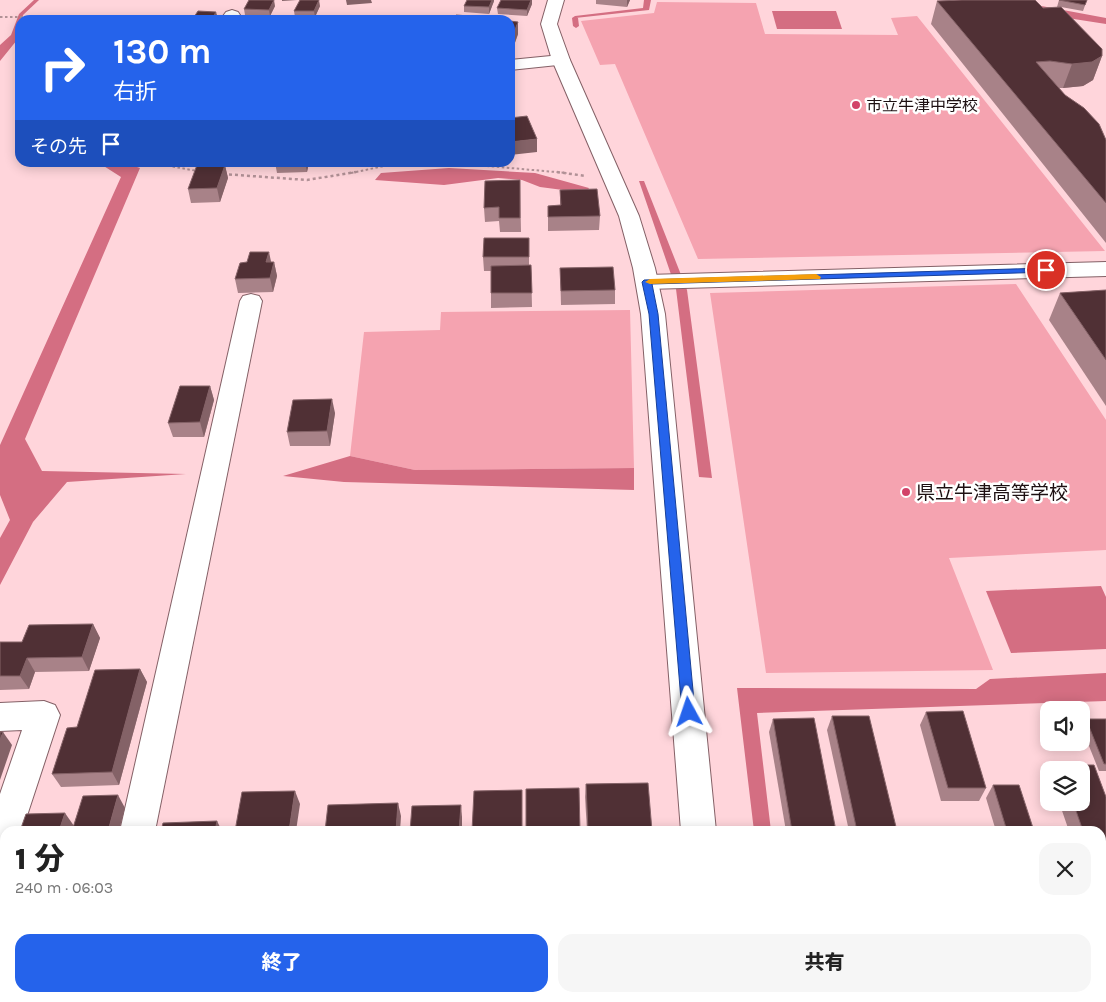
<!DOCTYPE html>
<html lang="ja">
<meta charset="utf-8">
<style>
:root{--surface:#fff;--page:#f6f6f6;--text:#222;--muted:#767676;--accent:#2563eb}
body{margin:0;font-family:Karla,"Noto Sans JP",sans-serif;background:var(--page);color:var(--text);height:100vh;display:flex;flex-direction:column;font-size:19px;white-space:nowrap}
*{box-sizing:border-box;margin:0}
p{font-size:16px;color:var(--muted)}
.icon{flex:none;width:28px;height:28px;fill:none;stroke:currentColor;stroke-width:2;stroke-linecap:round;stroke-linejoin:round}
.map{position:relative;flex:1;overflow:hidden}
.drawer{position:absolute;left:0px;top:826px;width:1106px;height:176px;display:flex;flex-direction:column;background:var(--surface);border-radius:15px 15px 0 0;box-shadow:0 2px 12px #0003}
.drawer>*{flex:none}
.hud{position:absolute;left:15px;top:15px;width:500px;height:152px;border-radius:15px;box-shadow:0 2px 12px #0003;background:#2563eb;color:#fff;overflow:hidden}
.fabs{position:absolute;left:1040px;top:701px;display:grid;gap:10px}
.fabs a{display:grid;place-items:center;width:50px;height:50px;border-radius:10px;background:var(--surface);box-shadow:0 2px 12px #0003;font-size:25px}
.pin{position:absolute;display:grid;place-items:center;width:42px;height:42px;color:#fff;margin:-21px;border:2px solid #fff;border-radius:50%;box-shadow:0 1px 5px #0007}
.me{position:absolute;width:55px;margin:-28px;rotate:355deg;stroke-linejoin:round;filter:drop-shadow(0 0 4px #0008)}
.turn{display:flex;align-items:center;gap:18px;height:105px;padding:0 15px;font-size:22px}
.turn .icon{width:65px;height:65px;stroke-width:2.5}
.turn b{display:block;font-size:35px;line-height:42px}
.then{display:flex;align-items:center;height:48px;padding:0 15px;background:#0003;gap:10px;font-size:19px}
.round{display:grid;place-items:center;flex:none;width:52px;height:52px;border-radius:15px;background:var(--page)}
.overview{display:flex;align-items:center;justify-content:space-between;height:85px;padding:0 15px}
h1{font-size:30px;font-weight:800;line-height:38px}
.action{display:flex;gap:10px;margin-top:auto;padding:10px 15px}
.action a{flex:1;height:58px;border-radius:15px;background:var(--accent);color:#fff;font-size:20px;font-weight:800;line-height:58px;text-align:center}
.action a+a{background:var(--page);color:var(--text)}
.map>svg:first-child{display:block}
.green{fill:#f5a3b0}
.water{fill:#d46e82}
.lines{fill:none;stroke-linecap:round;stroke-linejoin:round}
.stream{fill:#d46e82;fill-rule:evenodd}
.street-casing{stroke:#846066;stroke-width:2}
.secondary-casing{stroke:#846066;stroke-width:2}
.primary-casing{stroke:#9d4a5b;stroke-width:2}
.path-far1{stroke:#b19196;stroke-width:2;stroke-dasharray:2.5 2.5;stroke-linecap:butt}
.path{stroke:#b19196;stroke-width:2.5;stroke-dasharray:3 3;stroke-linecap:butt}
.street{fill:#fff;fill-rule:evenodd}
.secondary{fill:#fff;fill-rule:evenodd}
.primary{fill:#eea6b5;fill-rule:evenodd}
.wall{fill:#a88288}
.shaded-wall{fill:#846267}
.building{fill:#503035;stroke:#846267}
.route{fill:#2563eb;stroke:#184099}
.slow{fill:#f59e0b}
.poi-dot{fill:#d24369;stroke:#fff;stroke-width:2}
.labels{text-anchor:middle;stroke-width:5;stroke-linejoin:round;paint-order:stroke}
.far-poi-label{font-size:16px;fill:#1d1012;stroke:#fff;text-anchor:start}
.poi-label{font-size:19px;fill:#1d1012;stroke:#fff;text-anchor:start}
</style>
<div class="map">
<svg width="1106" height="1002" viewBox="0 0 1106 1002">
<rect width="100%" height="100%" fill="#ffd5db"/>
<!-- green -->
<g class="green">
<path d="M657,2L756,3L765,34L898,35L891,18L917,16L1105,251L698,259L615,64L600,65L581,21L654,13Z"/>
<path d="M1016,284L1106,420V550L949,558L993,670L766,673L710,293Z"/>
<path d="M630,310L634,468L415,470L350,456L364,332L440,330L441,312Z"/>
</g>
<!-- water -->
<g class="water">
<path d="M34,0H39L23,15L22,20H20L17,40L0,61V45L11,35L19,14Z"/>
<path d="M644,0H929H651L649,10L575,18V16L643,8Z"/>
<path d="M953,0H1009L1106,18V24Z"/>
<path d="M772,11H836L842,29H777Z"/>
<path d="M99,163H125L140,168L25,439L42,471L186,474L67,482L33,522L0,585V538L10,520L0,495V445L121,177Z"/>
<path d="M449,168L535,173L589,188L586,193L540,187L522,180L498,178L444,185L375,180L381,173Z"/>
<path d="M639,181H644L687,290L712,478L699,477L676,289Z"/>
<path d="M350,456L415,470L634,468V490L344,482L283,476Z"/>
<path d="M1101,586L1106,597V649L1011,653L986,591Z"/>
<path d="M1106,673V701L757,713L771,831H754L737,688L976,689L990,679Z"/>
</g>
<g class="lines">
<!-- stream -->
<path class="stream" d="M575,16L578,18L579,26L576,28L573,26L572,18Z"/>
<!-- street casing -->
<g class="street-casing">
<g id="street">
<path d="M232,10L238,12L240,15L236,20H220L226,12Z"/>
<path d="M561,55L567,56L570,60L567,64L510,70V60Z"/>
<path d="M1106,262V276L647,289L639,287L636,282L639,277L647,275Z"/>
<path d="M251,294L259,296L262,301L155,831H120L240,301L243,296Z"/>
<path d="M44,701L55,705L60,715L22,831H5V859L0,861V794L22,730L0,731V703Z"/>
</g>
</g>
<!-- secondary casing -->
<g class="secondary-casing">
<path id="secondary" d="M548,0H564L557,24L570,60L639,216L655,268L665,314L716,831H681L641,314L633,268L619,216L552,60L541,24Z"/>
</g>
<!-- primary casing -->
<g class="primary-casing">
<g id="primary">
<rect x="1101" y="937" width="5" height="38"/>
<path d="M5,986V998H85L83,1002H0V988Z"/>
</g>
</g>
<!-- path-far1 -->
<g class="path-far1">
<path d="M0,17H27L33,20"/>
<path d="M148,162L197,171"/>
<path d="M442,162L567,173"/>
<path d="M351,173L389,165L440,162"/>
</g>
<!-- path -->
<g class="path">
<path d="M557,172L586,176"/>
<path d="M223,174L307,180L356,172"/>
</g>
<!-- street -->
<use href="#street" class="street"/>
<!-- secondary -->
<use href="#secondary" class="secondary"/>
<!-- primary -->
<use href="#primary" class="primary"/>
</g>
<!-- wall -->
<g class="wall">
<path d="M596,0H630L627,7L596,4Z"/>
<path d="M1059,0H1087L1083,11L1061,7L1102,56L1093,80L1083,86L1063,88H1059L1106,140V243L931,24L937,1L1043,8L1060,7H1057Z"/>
<path d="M494,1L489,14L464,12V6Z"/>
<path d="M532,4L527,16L498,14L497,8Z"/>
<path d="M275,6L270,16L245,15L244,9Z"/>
<path d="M320,6L315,17H295L294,11Z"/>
<path d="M510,21L518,34L512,51H510Z"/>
<path d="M213,162H250L249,166H225L228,178L220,202L191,203L188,189L214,165Z"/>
<path d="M275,162H309L307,172L277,173Z"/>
<path d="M520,180L521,232H500L499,221L485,222L484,208Z"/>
<path d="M560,190L600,216L599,230L548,231V206L560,205Z"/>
<path d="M529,238V265H531L532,307L491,308V271H484L483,257Z"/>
<path d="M271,262H274L277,276L273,292L238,293L235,279Z"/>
<path d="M560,268L615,290V304L561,305Z"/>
<path d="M1106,290V406L1049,320L1060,293Z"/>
<path d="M210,386L214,400L204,437H173L168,423Z"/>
<path d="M335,413L330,446H290L287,432Z"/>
<path d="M93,624L100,638L89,671L35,672L29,689L0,690V642H22Z"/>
<path d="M140,669L147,682L119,785L61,787L52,774L77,727Z"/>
<path d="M926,712L986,788L979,801H941L920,725Z"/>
<path d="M832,716L897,831H849L827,730Z"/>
<path d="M773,719L836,831H786L769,732Z"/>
<path d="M1086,719H1106V771H1099L1081,726Z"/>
<path d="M1059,765H1094L1106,797V889H1101V831H1069L1059,802H1081V770H1056Z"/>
<path d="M586,784L652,831H587L585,797Z"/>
<path d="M993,785L1034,831H996L986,798Z"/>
</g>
<!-- shaded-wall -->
<g class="shaded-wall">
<path d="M274,0L275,6L270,16L269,10Z"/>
<path d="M282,0H297L282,1Z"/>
<path d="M319,0L320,6L315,17L314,11Z"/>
<path d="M346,0H371L372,3L347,5Z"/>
<path d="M492,0H494V1L489,14V7Z"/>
<path d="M531,0H532V4L527,16V10Z"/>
<path d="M627,0H630L627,7Z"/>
<path d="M216,12L218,18L217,20H211Z"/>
<path d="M518,22V34L512,51V38Z"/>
<path d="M1102,56L1093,80L1083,86L1063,88L1072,64Z"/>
<path d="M537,139V152L510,155V142Z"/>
<path d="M305,162H309L307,172Z"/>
<path d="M225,165L228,178L220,202L217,188Z"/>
<path d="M269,252L272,266L266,262Z"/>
<path d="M274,262L277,276L273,292L270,278Z"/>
<path d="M210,386L214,400L204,437L200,422Z"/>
<path d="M332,399L335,413L330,446L327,431Z"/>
<path d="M93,624L100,638L89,671L82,657Z"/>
<path d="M27,658L35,672L29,689L20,676Z"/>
<path d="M140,669L147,682L119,785L112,772Z"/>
<path d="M3,732L12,745L0,780V740Z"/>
<path d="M295,791L300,804L296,831H289Z"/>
<path d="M118,795L125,808L119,831H108Z"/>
<path d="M398,803L401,816L400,831H396Z"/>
<path d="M461,805L462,817V831H459Z"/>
<path d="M65,813L74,826L72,831H59Z"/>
<path d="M217,821L222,831H215Z"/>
</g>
<!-- building -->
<g class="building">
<path d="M249,0H274L269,10L244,9Z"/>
<path d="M300,0H319L314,11H294Z"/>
<path d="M467,0H492L489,7L464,6Z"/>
<path d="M501,0H531L527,10L497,8Z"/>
<path d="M962,0H1035L1043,8L1061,7L1102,49V56L1092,62L1072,64L1050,61L1036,62L1065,95L1084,108L1099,124L1106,140V203L937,1Z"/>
<path d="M1059,0H1087L1085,5Z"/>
<path d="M198,11L216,12L211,20H192Z"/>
<path d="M456,15L483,17L482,20H454Z"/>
<path d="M510,21L518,22L512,38H510Z"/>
<path d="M527,116L537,139L510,142V118Z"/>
<path d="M197,165H225L217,188L188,189Z"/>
<path d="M520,180V218H499V207L484,208L485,181Z"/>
<path d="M597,189L600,216L548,217V206L561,205L560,190Z"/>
<path d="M484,238H529V257H483Z"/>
<path d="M250,252H269L266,262H274L270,278L235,279L240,263L247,262Z"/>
<path d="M531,265L532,293H491V266Z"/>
<path d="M613,267L615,290L561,291L560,268Z"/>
<path d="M1106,290V360L1060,293Z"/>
<path d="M180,386H210L200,422L168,423Z"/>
<path d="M332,399L327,431L287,432L293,400Z"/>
<path d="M93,624L82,657L27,658L20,676H0V642H22L29,625Z"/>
<path d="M140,669L112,772L52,774L67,728L77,727L95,670Z"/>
<path d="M963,711L986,788H948L926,712Z"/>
<path d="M832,716H869L897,831H857Z"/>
<path d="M814,718L836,831H792L773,719Z"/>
<path d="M1086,719H1106V764H1104Z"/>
<path d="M0,732H3L0,740Z"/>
<path d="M1059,765H1094L1106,797V878H1101V831H1083L1073,802H1081V770H1061Z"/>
<path d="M648,783L652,831H588L586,784Z"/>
<path d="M993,785H1019L1034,831H1007Z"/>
<path d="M579,788L580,831H526V789Z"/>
<path d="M522,790V831H472L474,791Z"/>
<path d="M295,791L289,831H235L242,792Z"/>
<path d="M118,795L108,831H72L83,796Z"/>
<path d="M398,803L396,831H325L328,805Z"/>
<path d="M461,805L459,831H410L412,806Z"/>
<path d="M65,813L59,831H20L26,814Z"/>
<path d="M217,821L215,831H161L163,823Z"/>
</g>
<!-- route -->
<path class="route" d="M1046,268L1051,270L1050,272L652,284L658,314L695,712L693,716L689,718L684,716L682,712L649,314L642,282L644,280Z"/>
<!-- slow -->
<path class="slow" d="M816,274L821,277L820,279L650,284L645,282L650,279Z"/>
<!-- markers -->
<g class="poi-dot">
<circle cx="856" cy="105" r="5"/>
<circle cx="906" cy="492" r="5"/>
</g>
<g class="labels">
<!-- far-poi labels -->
<g class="far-poi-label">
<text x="866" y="111">市立牛津中学校</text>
</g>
<!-- poi labels -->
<g class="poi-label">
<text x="916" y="499">県立牛津高等学校</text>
</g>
</g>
</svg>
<div class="fabs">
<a><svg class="icon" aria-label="sound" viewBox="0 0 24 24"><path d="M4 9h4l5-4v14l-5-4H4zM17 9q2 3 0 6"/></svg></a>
<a><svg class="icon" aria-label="layers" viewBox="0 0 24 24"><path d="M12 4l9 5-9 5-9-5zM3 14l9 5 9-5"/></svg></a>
</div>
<div class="pin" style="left:1046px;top:270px;background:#d93025"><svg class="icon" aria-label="arrive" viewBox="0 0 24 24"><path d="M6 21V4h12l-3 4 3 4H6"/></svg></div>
<svg class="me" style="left:689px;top:712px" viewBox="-20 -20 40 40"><path d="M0-17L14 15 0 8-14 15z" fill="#2563eb" stroke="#fff" stroke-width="4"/></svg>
<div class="hud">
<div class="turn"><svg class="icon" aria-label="right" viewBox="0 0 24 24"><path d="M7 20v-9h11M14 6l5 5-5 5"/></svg><div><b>130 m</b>右折</div></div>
<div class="then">その先<svg class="icon" aria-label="arrive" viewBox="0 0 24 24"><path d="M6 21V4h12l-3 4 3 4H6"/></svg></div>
</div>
<section class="drawer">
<div class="overview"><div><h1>1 分</h1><p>240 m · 06:03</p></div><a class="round"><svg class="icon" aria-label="close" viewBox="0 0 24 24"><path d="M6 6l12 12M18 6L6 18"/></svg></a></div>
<div class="action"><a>終了</a><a>共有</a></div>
</section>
</div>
